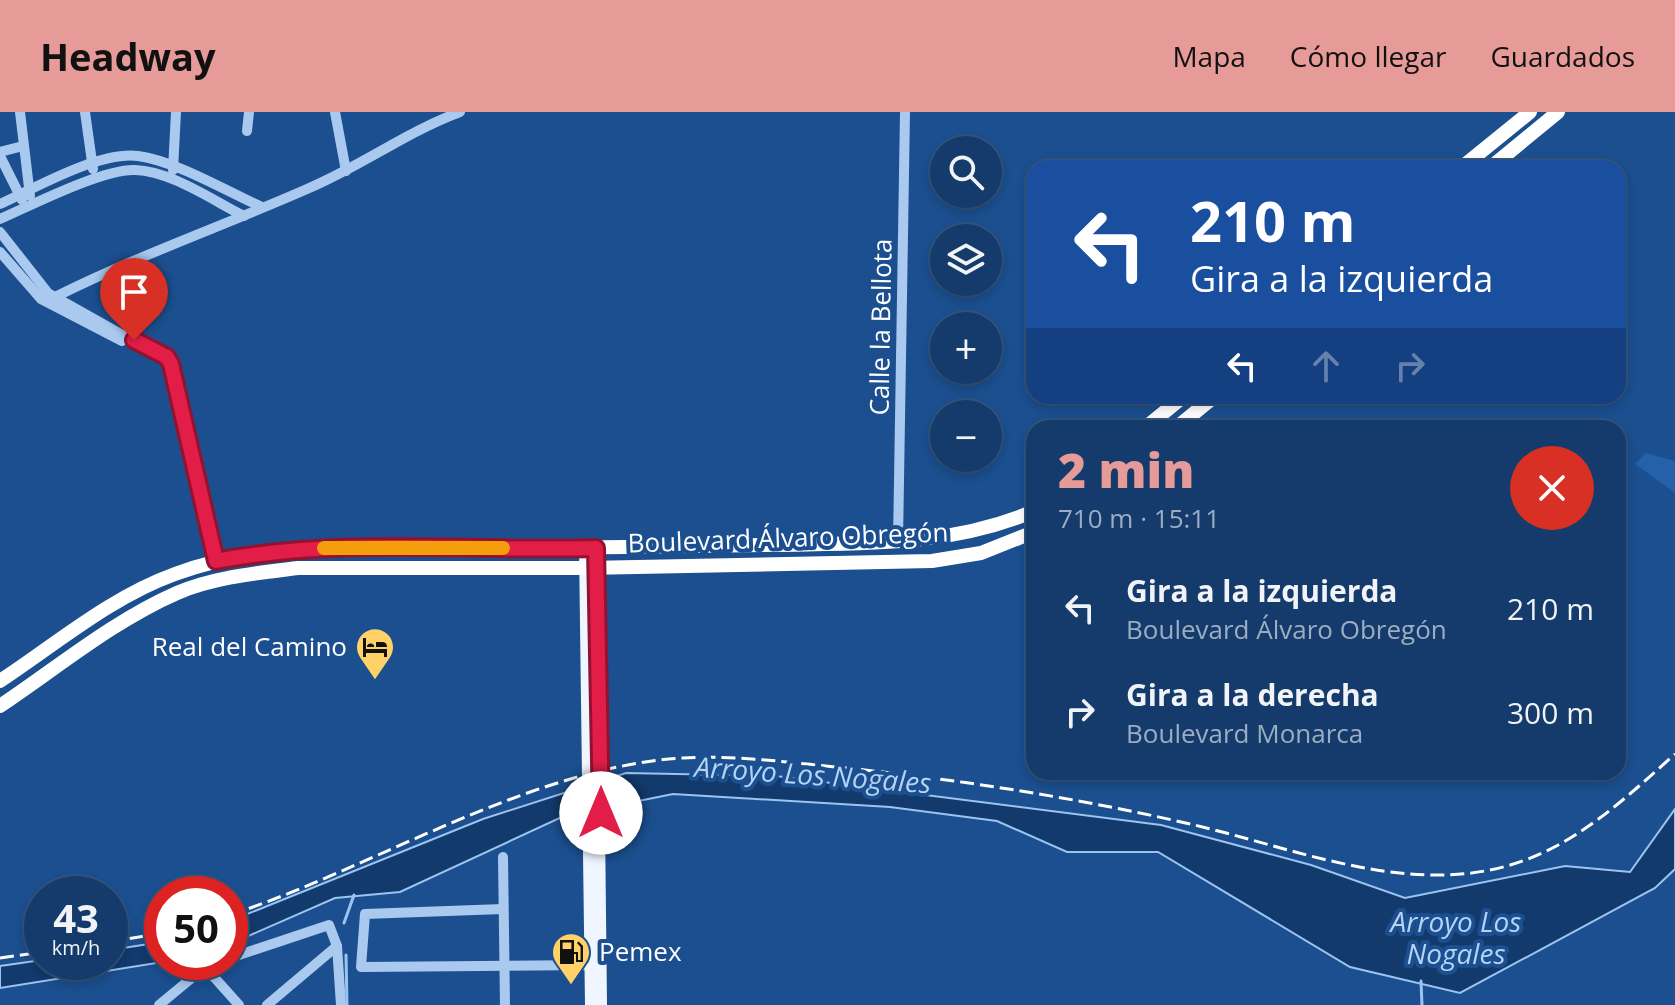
<!DOCTYPE html>
<html lang="es">
<meta charset="utf-8">
<style>
:root{--surface:#143b6b;--page:#1d4271;--text:#f1f3f6;--muted:#9dadc1;--line:#33557e;--accent:#e69b98}
body{margin:0;font-family:"Open Sans",sans-serif;background:var(--page);color:var(--text);height:100vh;display:flex;flex-direction:column;font-size:30px;white-space:nowrap}
*{box-sizing:border-box;margin:0}
p{font-size:26px;color:var(--muted)}
.icon{flex:none;width:44px;height:44px;fill:none;stroke:currentColor;stroke-width:2;stroke-linecap:round;stroke-linejoin:round}
.map{position:relative;flex:1;overflow:hidden}
.side{position:absolute;left:1026px;top:308px;width:600px;height:360px;display:flex;flex-direction:column;background:var(--surface);border-radius:24px;box-shadow:0 4px 12px #0003,0 0 0 2px var(--line)}
.side>*{flex:none}
.top-card{position:absolute;left:1026px;top:48px;width:600px;height:244px;border-radius:24px;box-shadow:0 4px 12px #0003,0 0 0 2px var(--line);background:#1a4fa0;color:#fff;overflow:hidden}
.tools{position:absolute;left:930px;top:24px;display:grid;gap:16px}
.tools a{display:grid;place-items:center;width:72px;height:72px;border-radius:50%;background:var(--surface);box-shadow:0 4px 12px #0003,0 0 0 2px var(--line);font-size:40px}
.speed{position:absolute;left:24px;top:764px;display:flex;gap:16px;font-size:40px;font-weight:700;text-align:center}
.speed>*{display:grid;place-content:center;width:104px;height:104px;border-radius:50%;background:var(--surface);box-shadow:0 4px 12px #0003,0 0 0 2px var(--line);line-height:1}
.speed small{font-size:20px;font-weight:400}
.speed .limit{border:12px solid #d22;background:#fff;color:#111}
.pin{position:absolute;display:grid;place-items:center;width:68px;height:68px;color:#fff;margin:-82px -34px;border-radius:50% 50% 50% 0;rotate:-45deg;box-shadow:0 0 8px #0007}
.pin .icon{rotate:45deg}
.me{position:absolute;width:88px;margin:-44px;rotate:0deg;stroke-linejoin:round;filter:drop-shadow(0 0 6px #0008)}
.turn{display:flex;align-items:center;gap:28px;height:168px;padding:0 32px;font-size:36px}
.turn .icon{width:104px;height:104px;stroke-width:2.5}
.turn b{display:block;font-size:56px;line-height:68px}
.lanes{display:flex;align-items:center;height:76px;padding:0 32px;background:#0003;justify-content:center;gap:40px;direction:ltr}
.lanes .off{opacity:.35}
.round{display:grid;place-items:center;flex:none;width:84px;height:84px;border-radius:42px;background:var(--page)}
.summary{display:flex;align-items:center;justify-content:space-between;height:136px;padding:0 32px}
h1{font-size:48px;font-weight:800;line-height:60px;color:var(--accent)}
ul{padding:0;list-style:none}
li{display:flex;align-items:center;gap:24px;height:104px;padding:0 32px}
li div{flex:1}
li b{display:block;font-size:30px}
li em{font-style:normal}
header{display:flex;align-items:center;gap:48px;box-sizing:border-box;height:112px;padding:0 40px;background:var(--accent);color:#111}
header strong{font-size:38px}
nav{display:flex;gap:44px;margin-inline-start:auto;font-size:28px}
.map>svg:first-child{display:block}
.green{fill:#2461a8}
.water{fill:#123a6d;stroke:#9cc4f0;stroke-width:2}
.lines{fill:none;stroke-linecap:round;stroke-linejoin:round}
.stream{stroke:#9cc4f0;stroke-width:3}
.minor{stroke:#a9c9ee;stroke-width:10}
.major{stroke:#f0f6ff;stroke-width:12}
.highway{stroke:#fff;stroke-width:14}
.rail{stroke:#fff;stroke-width:3;stroke-dasharray:14 6;stroke-linecap:butt}
.route-casing{stroke:#92132f;stroke-width:20}
.route{stroke:#e11d48;stroke-width:14}
.slow{stroke:#f59e0b;stroke-width:14}
.labels{text-anchor:middle;stroke-width:8;stroke-linejoin:round;paint-order:stroke}
.street-label{font-size:26px;fill:#fff;stroke:#1b4f8f}
.poi-label{font-size:26px;fill:#fff;stroke:#1b4f8f;text-anchor:end}
.water-label{font-size:28px;font-style:italic;fill:#b5d3f5;stroke:#1b4f8f}
</style>
<header>
<strong>Headway</strong>
<nav><a>Mapa</a><a>Cómo llegar</a><a>Guardados</a></nav>
</header>
<div class="map">
<svg width="1675" height="893" viewBox="0 0 1675 893">
<rect width="100%" height="100%" fill="#1b4f8f"/>
<!-- green -->
<path class="green" d="M1646,341L1675,349V381L1635,352Z"/>
<!-- water -->
<g class="water">
<path d="M626,661L776,664L1161,713L1311,753L1405,786L1565,754L1630,760L1675,697V757L1655,776L1460,881L1350,855L1158,740H1067L997,709L890,695L673,682L564,704L400,780L335,786L230,832V809L483,707Z"/>
<path d="M162,830L163,850L0,876V854L42,848L110,850V838Z"/>
</g>
<g class="lines">
<!-- stream -->
<g class="stream">
<path d="M344,811L354,783"/>
<path d="M346,843L347,893"/>
<path d="M1421,869L1422,893"/>
</g>
<!-- minor -->
<g class="minor">
<path d="M20,0L30,84"/>
<path d="M85,0L93,57"/>
<path d="M335,0L346,59"/>
<path d="M247,19L249,0"/>
<path d="M0,40L23,34"/>
<path d="M0,44L22,88"/>
<path d="M173,58L176,0"/>
<path d="M0,92C35,76 99,39 138,44C176,49 226,79 262,95"/>
<path d="M0,107C32,93 102,57 135,58C171,59 212,88 244,104"/>
<path d="M0,120L48,181L169,249L216,449"/>
<path d="M0,140L41,187L122,229"/>
<path d="M55,185C137,144 223,114 307,77C360,55 406,20 460,0"/>
<path d="M898,430L905,0"/>
<path d="M503,745L505,893"/>
<path d="M503,797L365,802L361,855L591,853"/>
<path d="M230,846L329,813L337,834L341,893"/>
<path d="M205,855L239,893"/>
<path d="M159,893L205,855L218,850"/>
<path d="M267,893L337,834"/>
</g>
<!-- major -->
<g class="major">
<path d="M585,436L591,893"/>
<path d="M596,436L601,893"/>
</g>
<!-- highway -->
<g class="highway">
<path d="M1461,56L1530,0"/>
<path d="M1490,56L1558,0"/>
<path d="M1145,316L1184,284"/>
<path d="M1176,316L1215,284"/>
<path d="M0,569C56,532 111,485 175,462C272,426 380,435 481,436C578,436 675,434 772,433C862,431 950,435 1034,399"/>
<path d="M0,594C57,556 113,509 177,481C215,465 258,461 298,456H586L932,449L981,441L1034,420"/>
</g>
<!-- rail -->
<g class="rail">
<path d="M230,803C375,755 531,655 683,646C734,643 785,650 836,655C955,667 1073,685 1190,712C1286,734 1391,778 1490,758C1566,743 1619,692 1675,642"/>
<path d="M110,830L162,821"/>
<path d="M0,846L42,840"/>
</g>
</g>
<g class="lines">
<!-- route casing -->
<g class="route-casing">
<path id="route" d="M134,228L167,245L171,252L216,449C341,425 469,440 596,436L601,701"/>
</g>
<!-- route -->
<use href="#route" class="route"/>
<!-- slow -->
<path class="slow" d="M324,436H503"/>
</g>
<!-- icons -->
<defs>
<g id="hotel-pin" transform="scale(2)"><path d="M0 17L-7.5 6A9.5 9.5 0 1 1 7.5 6Z" fill="#ffd166" stroke="#1b4f8f"/><path d="M-6-4.5h1.5V1H6V5H4.5V3h-9V5H-6ZM-4 0a1.8 1.8 0 1 1 3.6 0ZM.5 0V-2.5h3Q6-2.5 6 0Z" fill="#111"/></g>
<g id="fuel-pin" transform="scale(2)"><path d="M0 17L-7.5 6A9.5 9.5 0 1 1 7.5 6Z" fill="#ffd166" stroke="#1b4f8f"/><path d="M-5.5-6h7V0h2V4h1.3V-2.5L3-4.5l.8-.8L6-3V5H2.5V1h-1V6h-7ZM-4.2-4.7v3.2H.2V-4.7Z" fill="#111"/></g>
</defs>
<g fill-rule="evenodd">
<use href="#hotel-pin" x="375" y="535"/>
<use href="#fuel-pin" x="571" y="840"/>
</g>
<g class="labels">
<!-- street labels -->
<g class="street-label">
<text transform="translate(881 215) rotate(-89)" y="9">Calle la Bellota</text>
<text transform="translate(788 426) rotate(-2)" y="9">Boulevard Álvaro Obregón</text>
</g>
<!-- poi labels -->
<g class="poi-label">
<text x="347" y="544">Real del Camino</text>
<text x="599" y="849" text-anchor="start">Pemex</text>
</g>
<!-- water labels -->
<g class="water-label">
<text transform="translate(813 663) rotate(4)" y="10">Arroyo Los Nogales</text>
<text x="1456" y="820">Arroyo Los<tspan x="1456" dy="32">Nogales</tspan></text>
</g>
</g>
</svg>
<div class="tools">
<a><svg class="icon" aria-label="search" viewBox="0 0 24 24"><circle cx="10" cy="10" r="6"/><path d="M15 15l6 6"/></svg></a>
<a><svg class="icon" aria-label="layers" viewBox="0 0 24 24"><path d="M12 4l9 5-9 5-9-5zM3 14l9 5 9-5"/></svg></a>
<a>+</a>
<a>−</a>
</div>
<div class="speed"><div>43<small>km/h</small></div><div class="limit">50</div></div>
<div class="pin" style="left:134px;top:228px;background:#d93025"><svg class="icon" aria-label="arrive" viewBox="0 0 24 24"><path d="M6 21V4h12l-3 4 3 4H6"/></svg></div>
<svg class="me" style="left:601px;top:701px" viewBox="-20 -20 40 40"><circle r="19" fill="#fff"/><path d="M0-13L10 11 0 6-10 11z" fill="#e11d48"/></svg>
<div class="top-card">
<div class="turn"><svg class="icon" aria-label="left" viewBox="0 0 24 24"><path d="M17 20v-9H6M10 6l-5 5 5 5"/></svg><div><b>210 m</b>Gira a la izquierda</div></div>
<div class="lanes"><svg class="icon" aria-label="left" viewBox="0 0 24 24"><path d="M17 20v-9H6M10 6l-5 5 5 5"/></svg><svg class="icon off" aria-label="ahead" viewBox="0 0 24 24"><path d="M12 20V5M6 11l6-6 6 6"/></svg><svg class="icon off" aria-label="right" viewBox="0 0 24 24"><path d="M7 20v-9h11M14 6l5 5-5 5"/></svg></div>
</div>
<section class="side">
<div class="summary"><div><h1>2 min</h1><p>710 m · 15:11</p></div><a class="round" style="background:#d93025;color:#fff"><svg class="icon" aria-label="close" viewBox="0 0 24 24"><path d="M6 6l12 12M18 6L6 18"/></svg></a></div>
<ul>
<li><svg class="icon" aria-label="left" viewBox="0 0 24 24"><path d="M17 20v-9H6M10 6l-5 5 5 5"/></svg><div><b>Gira a la izquierda</b><p>Boulevard Álvaro Obregón</p></div><em>210 m</em></li>
<li><svg class="icon" aria-label="right" viewBox="0 0 24 24"><path d="M7 20v-9h11M14 6l5 5-5 5"/></svg><div><b>Gira a la derecha</b><p>Boulevard Monarca</p></div><em>300 m</em></li>
</ul>
</section>
</div>
